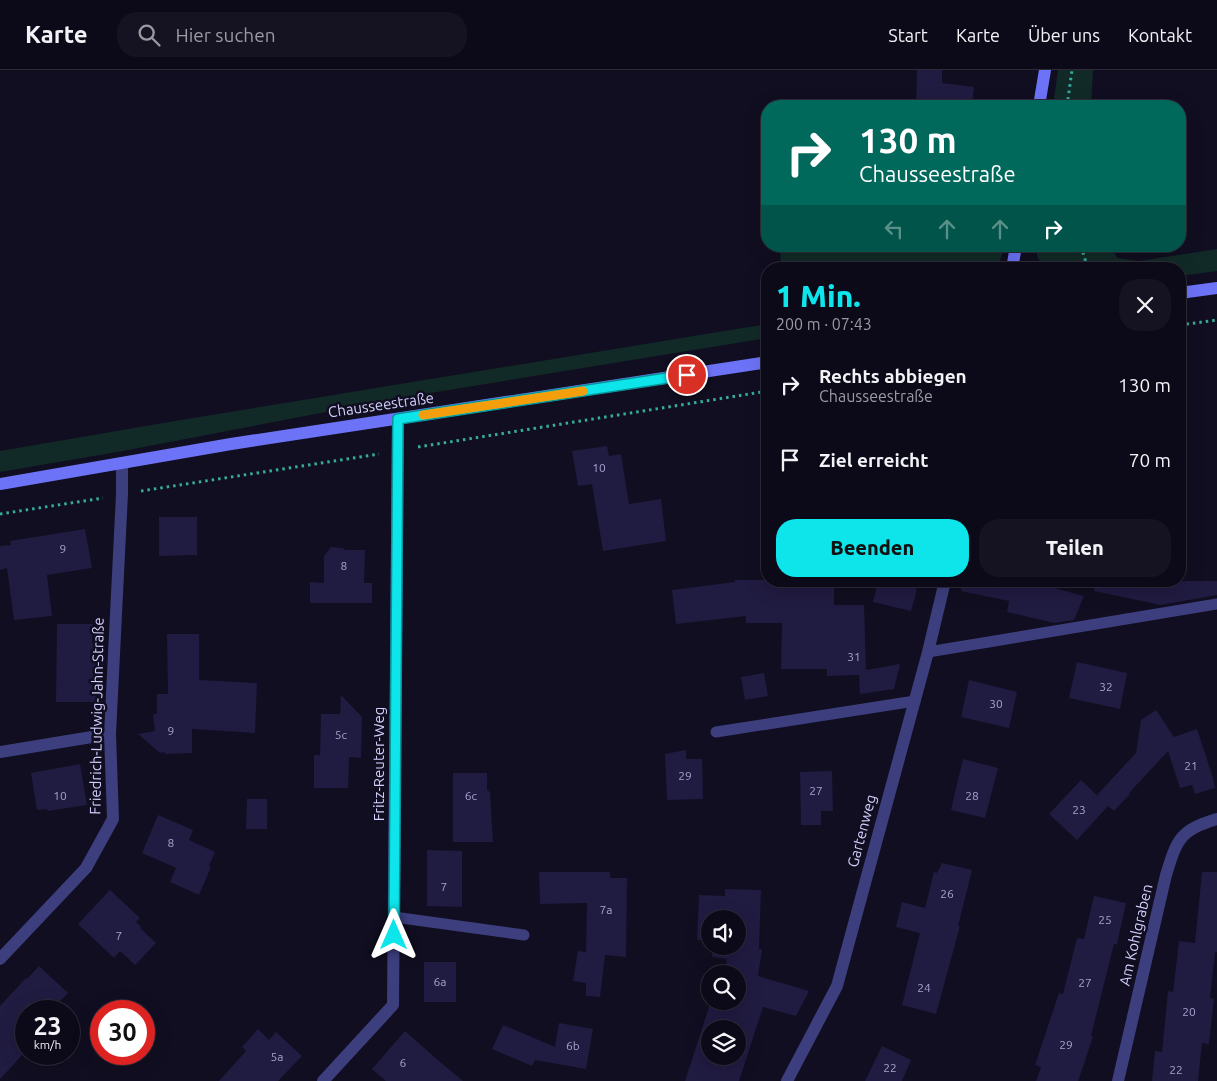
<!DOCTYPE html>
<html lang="de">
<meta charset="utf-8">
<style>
:root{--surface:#0c0a18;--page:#151321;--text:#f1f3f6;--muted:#9a9aa2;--line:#2c2b37;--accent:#0de5eb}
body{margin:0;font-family:Ubuntu,sans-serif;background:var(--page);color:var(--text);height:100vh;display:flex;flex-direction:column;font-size:19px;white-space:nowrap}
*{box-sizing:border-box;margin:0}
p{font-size:16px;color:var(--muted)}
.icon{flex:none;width:28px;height:28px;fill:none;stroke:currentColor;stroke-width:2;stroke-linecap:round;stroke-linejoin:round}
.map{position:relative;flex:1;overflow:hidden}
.side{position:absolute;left:761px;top:192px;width:425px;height:325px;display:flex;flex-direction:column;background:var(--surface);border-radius:20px;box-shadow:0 5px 20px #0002,0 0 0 1px var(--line)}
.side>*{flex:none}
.top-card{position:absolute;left:761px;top:30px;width:425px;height:152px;border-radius:20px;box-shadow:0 5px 20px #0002,0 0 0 1px var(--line);background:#00695c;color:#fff;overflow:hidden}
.tools{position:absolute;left:701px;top:840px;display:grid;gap:10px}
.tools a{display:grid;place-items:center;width:45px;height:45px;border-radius:50%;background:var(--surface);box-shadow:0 5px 20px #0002,0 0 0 1px var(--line);font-size:25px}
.speed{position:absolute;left:15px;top:930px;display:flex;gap:10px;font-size:25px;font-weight:700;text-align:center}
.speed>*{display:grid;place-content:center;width:65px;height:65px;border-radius:50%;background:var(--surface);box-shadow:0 5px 20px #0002,0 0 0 1px var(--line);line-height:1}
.speed small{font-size:12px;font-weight:400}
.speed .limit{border:8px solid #d22;background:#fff;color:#111}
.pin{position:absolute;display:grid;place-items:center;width:42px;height:42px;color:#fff;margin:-21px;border:2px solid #fff;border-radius:50%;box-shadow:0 1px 5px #0007}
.me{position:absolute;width:55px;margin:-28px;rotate:0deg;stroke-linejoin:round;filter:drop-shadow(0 0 4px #0008)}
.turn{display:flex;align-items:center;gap:18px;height:105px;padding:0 15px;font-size:22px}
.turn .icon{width:65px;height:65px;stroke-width:2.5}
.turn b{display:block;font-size:35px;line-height:42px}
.lanes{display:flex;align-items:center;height:48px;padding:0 15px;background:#0003;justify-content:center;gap:25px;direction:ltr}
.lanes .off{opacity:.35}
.round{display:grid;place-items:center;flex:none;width:52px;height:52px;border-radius:20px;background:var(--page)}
.overview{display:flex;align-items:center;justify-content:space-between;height:85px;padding:0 15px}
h1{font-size:30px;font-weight:800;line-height:38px;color:var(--accent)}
.button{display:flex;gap:10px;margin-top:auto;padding:10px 15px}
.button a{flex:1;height:58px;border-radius:20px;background:var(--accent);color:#111;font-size:20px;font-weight:800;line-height:58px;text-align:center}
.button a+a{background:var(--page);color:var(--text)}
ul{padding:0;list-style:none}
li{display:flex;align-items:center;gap:15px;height:75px;padding:0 15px}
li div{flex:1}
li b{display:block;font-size:19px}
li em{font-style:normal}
header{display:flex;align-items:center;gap:30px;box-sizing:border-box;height:70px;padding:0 25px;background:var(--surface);border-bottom:1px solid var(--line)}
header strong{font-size:24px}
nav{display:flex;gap:28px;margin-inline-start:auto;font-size:18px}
.search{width:350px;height:45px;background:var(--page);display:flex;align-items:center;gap:12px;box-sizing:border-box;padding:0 18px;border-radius:20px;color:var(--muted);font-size:19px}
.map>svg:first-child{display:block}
.green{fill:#122a27}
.building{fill:#201b40;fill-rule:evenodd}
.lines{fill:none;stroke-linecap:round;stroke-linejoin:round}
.path{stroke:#35ac9c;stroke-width:3;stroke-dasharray:2.5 4;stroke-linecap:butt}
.lane{stroke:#3c3e7d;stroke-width:11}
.street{stroke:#3c3e7d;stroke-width:12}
.secondary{stroke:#6d73f7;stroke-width:12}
.route-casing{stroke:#089599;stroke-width:12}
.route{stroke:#0de5eb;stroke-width:9}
.slow{stroke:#f59e0b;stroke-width:9}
.labels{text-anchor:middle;stroke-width:5;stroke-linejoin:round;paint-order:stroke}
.number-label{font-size:12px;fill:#a6a3cd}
.street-label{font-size:15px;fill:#d2d0fc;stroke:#100e20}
</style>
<header>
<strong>Karte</strong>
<div class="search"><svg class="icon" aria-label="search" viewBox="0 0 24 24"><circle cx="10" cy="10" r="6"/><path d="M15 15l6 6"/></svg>Hier suchen</div>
<nav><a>Start</a><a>Karte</a><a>Über uns</a><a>Kontakt</a></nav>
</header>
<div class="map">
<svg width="1217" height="1011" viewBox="0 0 1217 1011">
<rect width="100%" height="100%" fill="#100e20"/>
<!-- green -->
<g class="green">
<path d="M1058,0H1093L1091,36H1053Z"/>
<path d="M780,176H1005L997,199H781Z"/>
<path d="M1037,176H1111L1117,188L1139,191L1217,179V201L1180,206V199H1044L1037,186Z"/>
<path d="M767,254V268L394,329L123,381L0,402V381L175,351Z"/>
</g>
<!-- building -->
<g class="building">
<path d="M917,0H942V13L974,17L972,36H916Z"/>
<path d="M607,376L609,386L621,384L629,434L661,429L666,471L603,481L592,414L578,416L572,381Z"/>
<path d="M159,447H197V485L159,486Z"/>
<path d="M85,459L92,498L47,505L52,546L14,550L7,498L0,500V476L11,475L10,471Z"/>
<path d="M331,477L343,478L345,480H365L364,513H372V533H310V512L324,513V486Z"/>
<path d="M735,510H768V511H834V535H864L866,600L900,594L894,619L860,624L859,605L827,606V599H781L782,553H746V546L676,554L672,520L735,512Z"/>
<path d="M878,511H886L917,519L911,541L873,532Z"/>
<path d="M962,511H1028L1084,526L1074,550L1054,553L1007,542L1009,531L961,521Z"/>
<path d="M1095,511H1217V525L1161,535L1094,521Z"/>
<path d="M57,554H93L92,573H104L103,632H56Z"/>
<path d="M167,564H199V610L257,613L255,663L192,659V683L164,684L165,682L160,683L138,664L155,661L153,645L157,643V624H168Z"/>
<path d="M1077,592L1127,603L1120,639L1069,628Z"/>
<path d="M764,603L768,626L745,630L741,607Z"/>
<path d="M969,610L1017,622L1009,658L961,647Z"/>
<path d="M341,625L362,647L361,688L349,687L348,718H314V685H320L321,644H340Z"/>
<path d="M1156,640L1174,667L1197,659L1213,708L1215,718L1195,724L1192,715L1180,718L1168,681L1129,723L1130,724L1114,741L1108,736L1077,770L1049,744L1081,710L1103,731L1097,725L1136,683L1141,650Z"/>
<path d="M686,680V689H702L703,729L667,730L665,684Z"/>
<path d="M963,689L998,698L985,748L951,740Z"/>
<path d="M80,694L87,735L48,741L47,739L37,740L31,703Z"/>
<path d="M832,701L833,741H821V755H801L800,702Z"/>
<path d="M453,703H487V720L490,722L493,772H453Z"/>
<path d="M247,729H267V759H246Z"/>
<path d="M158,745L193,760L189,770L215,782L209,796L211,797L199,825L170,812L176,798L142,783Z"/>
<path d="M427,780L462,781V837L427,836Z"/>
<path d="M942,793L972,800L958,856H960L936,944L902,935L920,863L896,857L902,832L925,838L934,802L937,803Z"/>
<path d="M539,802H610V808H627L626,887L605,885L600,927L586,926V913L573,911L578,881L586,882L587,833L540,834Z"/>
<path d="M1202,802H1217V882H1215L1210,928L1214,929L1209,974L1202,973L1198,1011H1152L1155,981L1162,982L1168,921L1173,922L1179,871L1195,873Z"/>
<path d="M725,819L761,820L759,879H762L758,906L809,921L796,946L763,937L739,1011H685L711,931H738V904H725L727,889L712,887L713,876H738V849H710V870H697L699,825L725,826ZM710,959H738V986H710Z"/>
<path d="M110,820L140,848L136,852L141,857L140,858L156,873L135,895L120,881L114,888L78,854Z"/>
<path d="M1094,826L1126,833L1117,874H1114L1091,966L1093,967L1078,1011H1036L1041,997L1035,995L1059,923L1063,924L1077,868L1084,869Z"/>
<rect x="424" y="892" width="32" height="40"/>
<path d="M39,896L68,923L50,941H26V981L0,1009V936L26,908L27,909Z"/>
<path d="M559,953L593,959L586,999L535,990L532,996L492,979L503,955L555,977Z"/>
<path d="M258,959L269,970L276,962L302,986L278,1011H219L246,981L242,977Z"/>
<path d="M405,961L439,991L463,1011H386L372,999Z"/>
<path d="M882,976L911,990L902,1011H865Z"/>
</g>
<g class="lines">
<!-- path -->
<g class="path">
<path d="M1067,36L1072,0"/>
<path d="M1081,176L1088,199"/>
<path d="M1180,255L1217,250"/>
<path d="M418,377L768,321"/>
<path d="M141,421L379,384"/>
<path d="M0,444L103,428"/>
</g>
<!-- lane -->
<g class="lane">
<path d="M928,582L1217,534"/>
<path d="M716,662L915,631"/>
<path d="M394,847L524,865"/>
</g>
<!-- street -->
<g class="street">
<path d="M0,682L110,664"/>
<path d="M0,889L86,798L113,749L110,664L122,424V393"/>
<path d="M323,1011L393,935L398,349"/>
<path d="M787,1011L837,916L928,582L945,511"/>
<path d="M1118,1011L1166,805C1177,769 1180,760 1217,749"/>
</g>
<!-- secondary -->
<g class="secondary">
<path d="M1039,36L1045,0"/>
<path d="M1012,199L1016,176"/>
<path d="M1180,223L1217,218"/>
<path d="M0,414L231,374L768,292"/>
</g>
</g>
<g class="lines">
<!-- route casing -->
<g class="route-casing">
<path id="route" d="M394,865L398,349L687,305"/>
</g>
<!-- route -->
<use href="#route" class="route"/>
<!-- slow -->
<path class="slow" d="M423,345L583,321"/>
</g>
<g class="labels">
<!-- number labels -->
<g class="number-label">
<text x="599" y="402">10</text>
<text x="63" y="483">9</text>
<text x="344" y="500">8</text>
<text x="854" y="591">31</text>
<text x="1106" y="621">32</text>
<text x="996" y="638">30</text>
<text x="171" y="665">9</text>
<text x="341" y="669">5c</text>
<text x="1191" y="700">21</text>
<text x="685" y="710">29</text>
<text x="816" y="725">27</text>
<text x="60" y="730">10</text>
<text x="471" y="730">6c</text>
<text x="972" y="730">28</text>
<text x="1079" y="744">23</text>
<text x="171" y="777">8</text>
<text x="444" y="821">7</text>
<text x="947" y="828">26</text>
<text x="606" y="844">7a</text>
<text x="1105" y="854">25</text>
<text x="119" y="870">7</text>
<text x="440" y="916">6a</text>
<text x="1085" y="917">27</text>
<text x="924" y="922">24</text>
<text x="1189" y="946">20</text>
<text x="1066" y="979">29</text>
<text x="573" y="980">6b</text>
<text x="277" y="991">5a</text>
<text x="403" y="997">6</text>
<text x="890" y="1002">22</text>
<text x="1176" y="1004">22</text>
</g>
<!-- street labels -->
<g class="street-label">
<text transform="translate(381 335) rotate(-8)" y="5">Chausseestraße</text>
<text transform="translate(97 646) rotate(-89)" y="5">Friedrich-Ludwig-Jahn-Straße</text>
<text transform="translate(379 694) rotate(-90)" y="5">Fritz-Reuter-Weg</text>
<text transform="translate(862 761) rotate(-75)" y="5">Gartenweg</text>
<text transform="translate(1136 865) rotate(-77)" y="5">Am Kohlgraben</text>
</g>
</g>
</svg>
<div class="tools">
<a><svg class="icon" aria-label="sound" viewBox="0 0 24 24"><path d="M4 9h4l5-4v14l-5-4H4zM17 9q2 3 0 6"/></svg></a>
<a><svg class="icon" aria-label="search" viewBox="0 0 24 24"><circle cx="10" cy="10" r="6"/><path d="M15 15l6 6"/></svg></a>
<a><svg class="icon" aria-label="layers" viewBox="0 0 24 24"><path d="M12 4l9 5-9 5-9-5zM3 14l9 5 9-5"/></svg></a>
</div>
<div class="speed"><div>23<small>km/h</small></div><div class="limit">30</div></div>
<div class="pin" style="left:687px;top:305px;background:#d93025"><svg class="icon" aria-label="arrive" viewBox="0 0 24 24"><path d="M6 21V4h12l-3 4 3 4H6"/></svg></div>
<svg class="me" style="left:394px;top:865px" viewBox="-20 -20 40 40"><path d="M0-17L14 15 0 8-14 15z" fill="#0de5eb" stroke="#fff" stroke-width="4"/></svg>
<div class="top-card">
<div class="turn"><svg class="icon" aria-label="right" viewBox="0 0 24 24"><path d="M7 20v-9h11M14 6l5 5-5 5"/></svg><div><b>130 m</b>Chausseestraße</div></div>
<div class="lanes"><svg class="icon off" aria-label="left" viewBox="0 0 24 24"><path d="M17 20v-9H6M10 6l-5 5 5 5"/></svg><svg class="icon off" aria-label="ahead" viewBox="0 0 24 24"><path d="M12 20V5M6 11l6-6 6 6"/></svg><svg class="icon off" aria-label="ahead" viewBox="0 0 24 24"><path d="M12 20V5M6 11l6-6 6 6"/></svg><svg class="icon" aria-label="right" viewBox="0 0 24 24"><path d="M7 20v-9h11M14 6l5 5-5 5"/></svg></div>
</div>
<section class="side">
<div class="overview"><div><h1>1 Min.</h1><p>200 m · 07:43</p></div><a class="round"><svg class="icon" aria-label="close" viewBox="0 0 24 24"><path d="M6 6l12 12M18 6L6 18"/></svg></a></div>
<ul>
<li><svg class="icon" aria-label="right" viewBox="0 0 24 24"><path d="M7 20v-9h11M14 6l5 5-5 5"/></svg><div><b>Rechts abbiegen</b><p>Chausseestraße</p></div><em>130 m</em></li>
<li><svg class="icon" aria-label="arrive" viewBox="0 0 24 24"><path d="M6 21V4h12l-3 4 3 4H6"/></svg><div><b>Ziel erreicht</b></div><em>70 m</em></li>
</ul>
<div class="button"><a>Beenden</a><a>Teilen</a></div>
</section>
</div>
